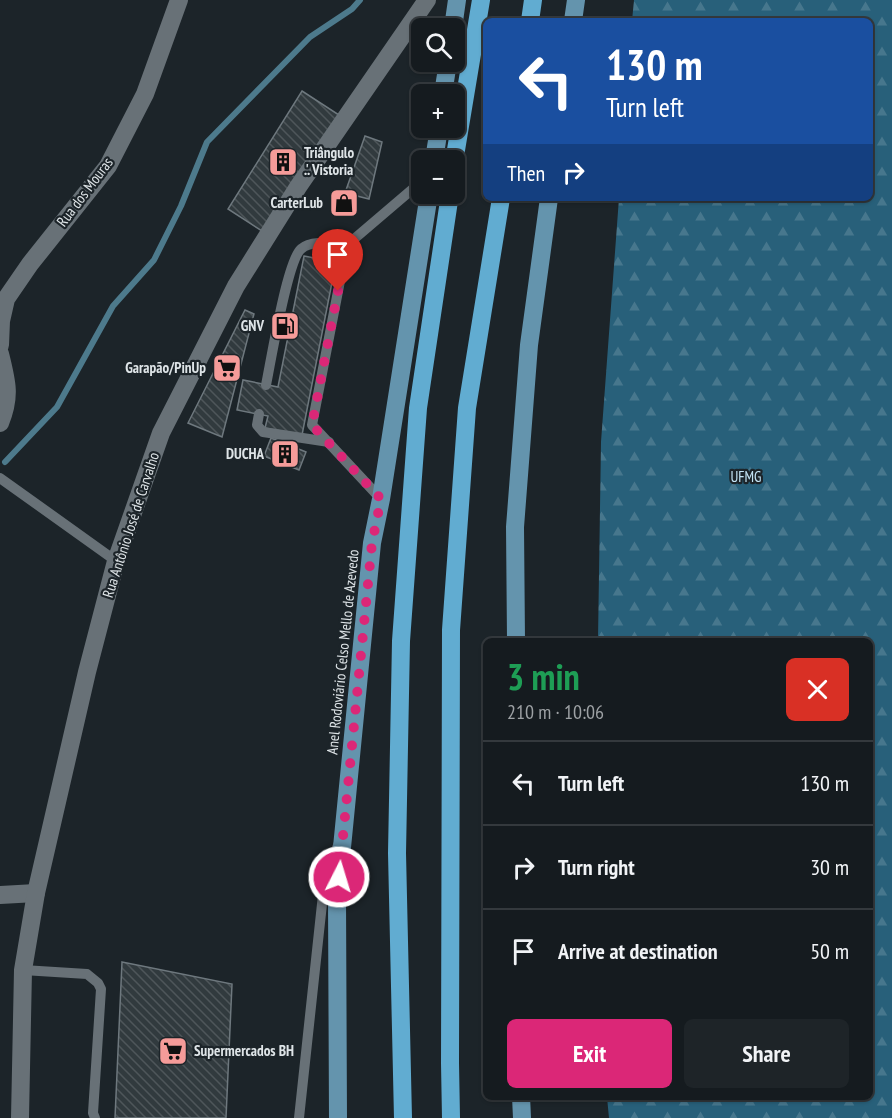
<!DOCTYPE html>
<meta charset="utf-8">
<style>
:root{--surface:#151b1f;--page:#1e2428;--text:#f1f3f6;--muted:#9da1a4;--line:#34393d;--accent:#db2777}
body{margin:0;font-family:"PT Sans Narrow",sans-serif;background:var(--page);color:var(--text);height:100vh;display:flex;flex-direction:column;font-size:22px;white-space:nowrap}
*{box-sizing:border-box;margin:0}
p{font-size:20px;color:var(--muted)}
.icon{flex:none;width:33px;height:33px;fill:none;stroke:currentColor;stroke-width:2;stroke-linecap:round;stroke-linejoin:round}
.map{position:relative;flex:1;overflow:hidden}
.side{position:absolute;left:483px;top:638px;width:390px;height:462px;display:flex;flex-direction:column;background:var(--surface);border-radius:9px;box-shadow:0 2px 4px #0004,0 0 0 2px var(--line)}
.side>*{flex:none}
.top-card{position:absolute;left:483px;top:18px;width:390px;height:183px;border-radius:9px;box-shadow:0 2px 4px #0004,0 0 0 2px var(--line);background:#1a4fa0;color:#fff;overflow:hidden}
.fabs{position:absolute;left:411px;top:18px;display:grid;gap:12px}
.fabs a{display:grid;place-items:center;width:54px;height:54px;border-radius:9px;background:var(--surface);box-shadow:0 2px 4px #0004,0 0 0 2px var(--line);font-size:30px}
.pin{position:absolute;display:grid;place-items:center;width:51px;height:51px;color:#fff;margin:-62px -26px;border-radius:50% 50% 50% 0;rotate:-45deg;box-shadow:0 0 6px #0007}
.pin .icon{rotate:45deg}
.me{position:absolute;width:66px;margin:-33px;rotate:5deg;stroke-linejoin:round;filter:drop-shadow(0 0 4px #0008)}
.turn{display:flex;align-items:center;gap:21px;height:126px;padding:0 24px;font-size:27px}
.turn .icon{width:78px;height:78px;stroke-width:2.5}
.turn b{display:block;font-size:42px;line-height:51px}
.then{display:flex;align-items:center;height:57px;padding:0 24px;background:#0003;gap:12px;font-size:22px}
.round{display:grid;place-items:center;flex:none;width:63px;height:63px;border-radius:9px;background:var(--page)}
.head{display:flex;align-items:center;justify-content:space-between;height:102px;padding:0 24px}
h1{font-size:36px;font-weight:800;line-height:45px;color:#1e9e55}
.cta{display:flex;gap:12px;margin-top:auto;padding:12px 24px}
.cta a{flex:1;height:69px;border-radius:9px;background:var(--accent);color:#fff;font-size:24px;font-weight:800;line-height:69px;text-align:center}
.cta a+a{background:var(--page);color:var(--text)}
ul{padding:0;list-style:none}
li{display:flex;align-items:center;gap:18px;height:84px;padding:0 24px;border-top:2px solid var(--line)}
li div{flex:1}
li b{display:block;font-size:22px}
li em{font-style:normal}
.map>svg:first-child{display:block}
.forest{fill:url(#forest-firs)}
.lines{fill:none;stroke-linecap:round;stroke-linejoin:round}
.stream{stroke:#4d7a8c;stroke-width:6}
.building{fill:url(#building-back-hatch);stroke:#6e787e;stroke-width:1.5}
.lane{stroke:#687177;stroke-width:10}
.street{stroke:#687177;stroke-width:18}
.primary{stroke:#6494ad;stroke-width:18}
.highway{stroke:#61acd1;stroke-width:18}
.route{stroke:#db2777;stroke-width:10;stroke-dasharray:0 18}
.labels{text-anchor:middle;stroke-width:4.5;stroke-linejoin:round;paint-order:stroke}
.poi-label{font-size:15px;font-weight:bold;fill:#dee4e7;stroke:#1c2429;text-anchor:end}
.street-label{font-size:15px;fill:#dee4e7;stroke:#1c2429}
.park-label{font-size:15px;fill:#c4e4f5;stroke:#1c2429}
</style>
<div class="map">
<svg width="892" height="1118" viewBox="0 0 892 1118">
<defs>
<pattern id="forest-firs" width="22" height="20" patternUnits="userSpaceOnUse" patternTransform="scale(1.5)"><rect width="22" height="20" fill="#28607a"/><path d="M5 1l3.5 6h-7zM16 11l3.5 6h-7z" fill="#47778d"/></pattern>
<pattern id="building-back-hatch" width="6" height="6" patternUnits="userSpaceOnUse" patternTransform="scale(1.5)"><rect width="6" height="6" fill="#313a3e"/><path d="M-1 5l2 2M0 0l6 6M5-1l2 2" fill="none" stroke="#4e565a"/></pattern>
</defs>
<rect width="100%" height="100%" fill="#1c2429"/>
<!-- forest -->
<path class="forest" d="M634,0H892V1118H609L607,1097L870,1096V640H598L601,442L619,198H870V21H632Z"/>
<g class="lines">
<!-- stream -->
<path class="stream" d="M5,462L57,407L113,306L154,260L181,206L207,142L310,37L352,9L360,0"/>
</g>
<!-- building -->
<g class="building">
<path d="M302,91L339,115L265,233L228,209Z"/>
<path d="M365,136L382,142L369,199L345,193Z"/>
<path d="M304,256L336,262L302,435L265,428L268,416L237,410L243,380L278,387Z"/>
<path d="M245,310L254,314L222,437L188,423Z"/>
<path d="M271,438L306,452L299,470L264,456Z"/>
<path d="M122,962L232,984L226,1118H115Z"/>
</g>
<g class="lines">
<!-- lane -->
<g class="lane">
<path d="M266,385C271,361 287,261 301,249C312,239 333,244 347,245"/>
<path d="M259,414L257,425L263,432L329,442"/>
<path d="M0,478L116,561"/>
<path d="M381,499L312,425L347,245L422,181"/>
<path d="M23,970L87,974L98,983L101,989L93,1113L95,1118"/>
<path d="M299,1118L325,876L339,843"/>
</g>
<!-- street -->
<g class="street">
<path d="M0,345L1,321L6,299L30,264L108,166L145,94L179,0"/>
<path d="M0,354C7,382 11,396 0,423"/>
<path d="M0,895L36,893"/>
<path d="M20,1118L23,970L36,893L87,672L116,561L161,433L236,286L298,187L427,0"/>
</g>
<!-- primary -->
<g class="primary">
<path d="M573,21L576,0"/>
<path d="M453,28L457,0"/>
<path d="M443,94L448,62"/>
<path d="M434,160L439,128"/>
<path d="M516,640L515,527L529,345L549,198"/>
<path d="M521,1096L522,1118"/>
<path d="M338,1118L337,898L372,543L381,499L429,194"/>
</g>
<!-- highway -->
<g class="highway">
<path d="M530,21L533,0"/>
<path d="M454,162L481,0"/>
<path d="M403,1118L397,853L401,641L418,408L450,194"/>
<path d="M451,1118L450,1063L451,630L467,408L501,198"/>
</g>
</g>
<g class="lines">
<!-- route -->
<path class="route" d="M338,291L312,425L381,499L372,543L339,877"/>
</g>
<!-- icons -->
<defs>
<g id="building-square" transform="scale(1.5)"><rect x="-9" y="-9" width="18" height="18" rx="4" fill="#f59b99" stroke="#1c2429"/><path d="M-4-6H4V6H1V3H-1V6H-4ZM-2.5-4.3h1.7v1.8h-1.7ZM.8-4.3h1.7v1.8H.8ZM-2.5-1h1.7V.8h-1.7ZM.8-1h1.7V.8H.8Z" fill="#111"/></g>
<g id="shop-square" transform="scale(1.5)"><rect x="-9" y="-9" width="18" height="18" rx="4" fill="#f59b99" stroke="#1c2429"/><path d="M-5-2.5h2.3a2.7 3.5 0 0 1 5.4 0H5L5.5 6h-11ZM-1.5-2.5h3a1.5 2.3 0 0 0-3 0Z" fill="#111"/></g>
<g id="fuel-square" transform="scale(1.5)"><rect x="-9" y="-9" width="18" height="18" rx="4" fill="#f59b99" stroke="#1c2429"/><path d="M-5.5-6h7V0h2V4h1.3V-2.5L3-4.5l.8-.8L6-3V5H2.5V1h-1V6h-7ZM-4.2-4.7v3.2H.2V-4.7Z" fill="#111"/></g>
<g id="supermarket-square" transform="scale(1.5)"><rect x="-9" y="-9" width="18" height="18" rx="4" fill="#f59b99" stroke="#1c2429"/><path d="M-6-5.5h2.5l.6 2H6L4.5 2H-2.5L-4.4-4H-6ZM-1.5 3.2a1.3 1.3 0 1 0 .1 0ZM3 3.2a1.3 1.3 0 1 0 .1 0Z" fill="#111"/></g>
</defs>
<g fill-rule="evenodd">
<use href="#building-square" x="283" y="162"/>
<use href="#shop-square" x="344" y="203"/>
<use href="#fuel-square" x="285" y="326"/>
<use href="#supermarket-square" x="227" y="368"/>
<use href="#building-square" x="285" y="454"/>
<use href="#supermarket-square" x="173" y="1051"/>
</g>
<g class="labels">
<!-- poi labels -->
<g class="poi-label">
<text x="304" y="158" text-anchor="start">Triângulo<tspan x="304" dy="17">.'. Vistoria</tspan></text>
<text x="323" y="208">CarterLub</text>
<text x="264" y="331">GNV</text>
<text x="206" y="373">Garapão/PinUp</text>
<text x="264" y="459">DUCHA</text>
<text x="194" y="1056" text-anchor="start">Supermercados BH</text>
</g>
<!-- street labels -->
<g class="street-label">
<text transform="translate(85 192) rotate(-53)" y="5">Rua dos Mouras</text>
<text transform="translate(131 525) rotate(-72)" y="5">Rua Antônio José de Carvalho</text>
<text transform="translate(343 652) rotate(-84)" y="5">Anel Rodoviário Celso Mello de Azevedo</text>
</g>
<!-- park labels -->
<g class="park-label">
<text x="746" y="482">UFMG</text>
</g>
</g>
</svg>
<div class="fabs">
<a><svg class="icon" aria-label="search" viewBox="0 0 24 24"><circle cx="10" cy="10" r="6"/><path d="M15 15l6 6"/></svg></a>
<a>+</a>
<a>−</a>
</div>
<div class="pin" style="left:338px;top:291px;background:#d93025"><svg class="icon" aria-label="arrive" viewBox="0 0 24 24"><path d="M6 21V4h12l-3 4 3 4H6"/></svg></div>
<svg class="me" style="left:339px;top:877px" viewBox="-20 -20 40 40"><circle r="17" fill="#db2777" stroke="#fff" stroke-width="3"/><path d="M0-11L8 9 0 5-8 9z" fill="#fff"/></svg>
<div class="top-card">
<div class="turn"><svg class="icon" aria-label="left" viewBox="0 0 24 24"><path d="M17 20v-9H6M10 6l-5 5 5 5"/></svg><div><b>130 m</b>Turn left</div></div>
<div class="then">Then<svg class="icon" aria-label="right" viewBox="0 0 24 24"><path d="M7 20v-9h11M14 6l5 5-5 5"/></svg></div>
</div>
<section class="side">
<div class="head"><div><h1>3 min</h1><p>210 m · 10:06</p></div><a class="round" style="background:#d93025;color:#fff"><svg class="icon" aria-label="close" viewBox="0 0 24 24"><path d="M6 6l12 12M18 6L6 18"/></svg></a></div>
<ul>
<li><svg class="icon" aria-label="left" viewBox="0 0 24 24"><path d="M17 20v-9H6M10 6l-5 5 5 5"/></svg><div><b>Turn left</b></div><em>130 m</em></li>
<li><svg class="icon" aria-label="right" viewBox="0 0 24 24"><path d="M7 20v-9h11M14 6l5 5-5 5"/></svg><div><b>Turn right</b></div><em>30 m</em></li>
<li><svg class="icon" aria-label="arrive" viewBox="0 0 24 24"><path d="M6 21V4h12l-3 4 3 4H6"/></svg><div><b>Arrive at destination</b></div><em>50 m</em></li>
</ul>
<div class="cta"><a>Exit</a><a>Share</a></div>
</section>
</div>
